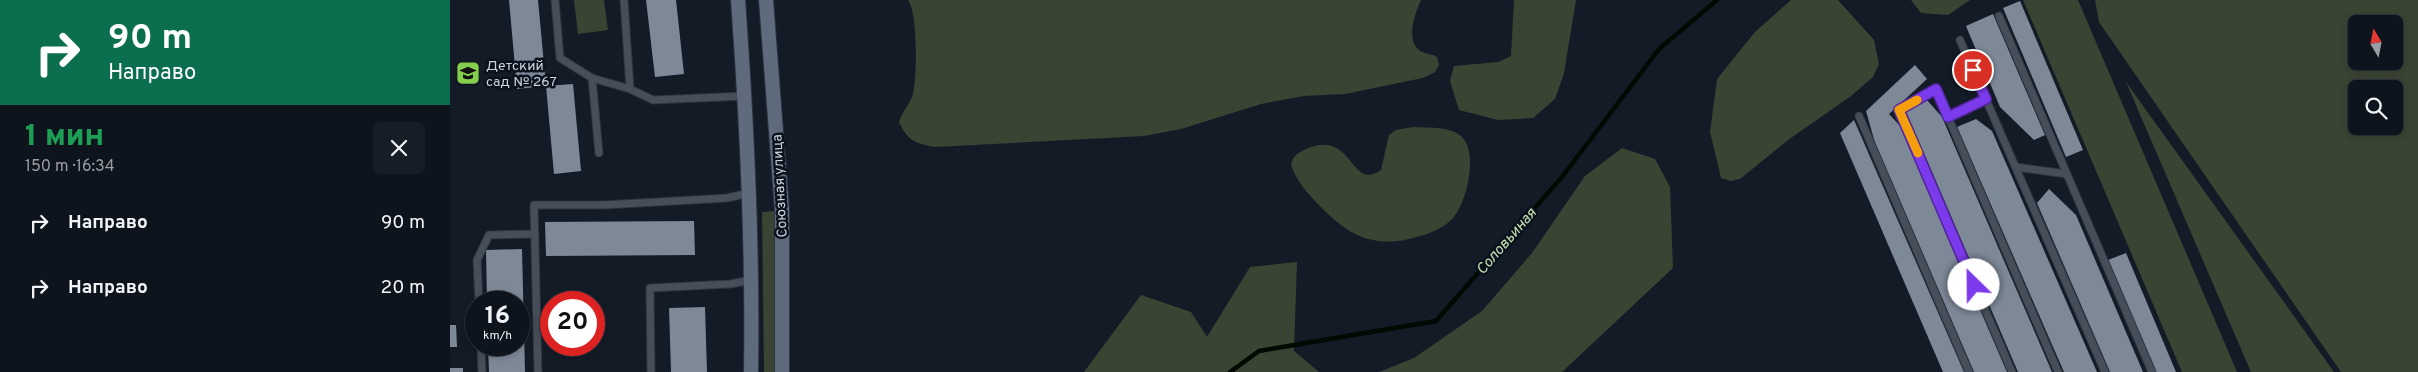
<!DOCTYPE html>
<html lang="ru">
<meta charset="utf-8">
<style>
:root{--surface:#0e141d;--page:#171d26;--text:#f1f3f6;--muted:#9b9ea4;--line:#2e333b}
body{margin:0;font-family:Overpass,sans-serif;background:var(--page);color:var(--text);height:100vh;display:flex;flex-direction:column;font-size:19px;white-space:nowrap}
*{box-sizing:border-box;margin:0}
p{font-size:16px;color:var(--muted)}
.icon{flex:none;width:28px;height:28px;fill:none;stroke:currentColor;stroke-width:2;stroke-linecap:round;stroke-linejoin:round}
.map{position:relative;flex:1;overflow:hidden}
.panel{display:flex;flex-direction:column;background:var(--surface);width:450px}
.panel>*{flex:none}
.banner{background:#0b6e4f;color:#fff;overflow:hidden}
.needle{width:32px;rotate:350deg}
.controls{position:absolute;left:1898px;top:15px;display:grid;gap:10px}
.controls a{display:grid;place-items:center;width:55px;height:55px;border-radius:8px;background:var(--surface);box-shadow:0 2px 8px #0003,0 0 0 1px var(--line);font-size:25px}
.speed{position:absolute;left:15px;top:291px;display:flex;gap:10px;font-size:25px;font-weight:700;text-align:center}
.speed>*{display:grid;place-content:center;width:65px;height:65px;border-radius:50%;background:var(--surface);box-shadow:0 2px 8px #0003,0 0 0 1px var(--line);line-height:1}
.speed small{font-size:12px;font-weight:400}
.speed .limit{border:8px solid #d22;background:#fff;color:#111}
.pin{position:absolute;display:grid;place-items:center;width:42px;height:42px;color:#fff;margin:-21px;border:2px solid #fff;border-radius:50%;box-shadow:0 1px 5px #0007}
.me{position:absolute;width:55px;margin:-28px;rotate:337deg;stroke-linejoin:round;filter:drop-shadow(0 0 4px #0008)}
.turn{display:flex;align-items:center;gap:18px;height:105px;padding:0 25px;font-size:22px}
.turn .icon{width:65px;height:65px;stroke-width:2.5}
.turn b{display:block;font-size:35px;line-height:42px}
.round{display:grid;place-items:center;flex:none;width:52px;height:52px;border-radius:8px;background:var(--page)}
.head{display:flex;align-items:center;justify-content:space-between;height:85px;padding:0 25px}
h1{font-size:30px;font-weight:800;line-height:38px;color:#1e9e55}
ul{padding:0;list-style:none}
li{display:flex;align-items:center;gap:15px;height:65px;padding:0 25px}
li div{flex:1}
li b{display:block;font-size:19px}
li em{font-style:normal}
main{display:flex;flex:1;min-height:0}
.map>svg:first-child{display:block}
.green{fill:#3a4433;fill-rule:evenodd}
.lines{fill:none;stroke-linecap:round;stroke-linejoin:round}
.stream{stroke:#010900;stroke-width:4.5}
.building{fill:#7e8998}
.service-casing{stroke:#2d3540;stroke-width:9}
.secondary-casing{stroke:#2d3540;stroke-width:16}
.service{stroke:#464e59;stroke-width:7}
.secondary{stroke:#5e6b7c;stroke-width:14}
.route-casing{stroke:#51269a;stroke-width:12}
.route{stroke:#7c3aed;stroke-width:9}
.slow{stroke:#f59e0b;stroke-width:9}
.labels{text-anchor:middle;stroke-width:5;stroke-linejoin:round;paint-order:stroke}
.poi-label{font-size:14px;fill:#cdd3db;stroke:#0a121e;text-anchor:start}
.street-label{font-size:14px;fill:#cdd3db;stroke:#0a121e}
.water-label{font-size:15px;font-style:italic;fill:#c3e3b0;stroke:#0a121e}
</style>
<main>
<section class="panel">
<div class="banner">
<div class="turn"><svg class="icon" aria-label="right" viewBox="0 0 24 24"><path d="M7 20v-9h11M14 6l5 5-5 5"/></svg><div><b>90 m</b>Направо</div></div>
</div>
<div class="head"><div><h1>1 мин</h1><p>150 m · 16:34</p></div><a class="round"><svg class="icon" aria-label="close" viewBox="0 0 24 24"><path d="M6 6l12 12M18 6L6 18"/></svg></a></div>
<ul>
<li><svg class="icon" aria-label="right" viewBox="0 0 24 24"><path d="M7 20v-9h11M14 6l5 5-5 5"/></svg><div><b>Направо</b></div><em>90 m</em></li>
<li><svg class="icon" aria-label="right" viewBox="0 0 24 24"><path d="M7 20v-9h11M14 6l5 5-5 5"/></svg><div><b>Направо</b></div><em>20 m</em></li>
</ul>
</section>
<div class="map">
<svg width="1968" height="372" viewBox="0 0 1968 372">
<rect width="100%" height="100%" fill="#131b27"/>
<!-- green -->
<g class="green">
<path d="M124,0H154L158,30L128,34Z"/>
<path d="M458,0H971C965,13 954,43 972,52C978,54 982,54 987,57L989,65L985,72L973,78L895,94L854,96L811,104L731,129L694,136L485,147C466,144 457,140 449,122C452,112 460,104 463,94C467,77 468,13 458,0Z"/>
<path d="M1064,0H1126L1114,73L1105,99L1083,118L1048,120L1009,110L1000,81L1004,66L1048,62L1061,56Z"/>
<path d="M1341,0H1388L1424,40L1429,64L1423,77L1401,96L1338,140L1290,179L1281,181L1271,178L1260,132L1267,79L1305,32Z"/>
<path d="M1461,0H1520L1498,15L1471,13Z"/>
<path d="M1573,0H1628L1787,372H1732Z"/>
<path d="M1645,0H1968V372H1891L1649,22ZM1906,24H1944V61H1906ZM1906,89H1944V126H1906Z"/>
<path d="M1676,82L1884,372H1801Z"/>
<path d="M963,127C978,128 999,126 1011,136C1029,152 1017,202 1003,218C995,227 982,233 970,236C933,248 905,241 877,213C862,198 848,185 841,165C843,156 847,153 856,149C904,128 899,192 931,170L939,135L946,130Z"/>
<path d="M1172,148L1205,159L1220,187L1223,268L1112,372H929L964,358L1032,311L1082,253L1135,176Z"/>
<path d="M324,211L326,372H314L312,212Z"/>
<path d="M847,262L844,351L869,372H634L691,295L741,312L757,337L800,267Z"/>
</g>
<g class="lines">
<!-- stream -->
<path class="stream" d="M780,372L809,351L986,321L1112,177L1209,49L1267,0"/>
</g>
<!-- building -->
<g class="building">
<path d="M59,0H88L96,86L67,89Z"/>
<path d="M196,0H226L234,74L205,77Z"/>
<path d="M1570,1L1633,150L1616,157L1553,8Z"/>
<path d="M1543,14L1595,135L1584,140L1550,107L1516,26Z"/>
<path d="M1465,65L1477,79L1439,114L1451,127L1557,372H1524L1425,143L1416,111Z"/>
<path d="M123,84L131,171L104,174L96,86Z"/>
<path d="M1477,100L1492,117L1602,372H1568L1455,109Z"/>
<path d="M1526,119L1542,131L1647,372H1614L1507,127Z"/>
<path d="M1404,120L1514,372H1493L1390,133Z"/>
<path d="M1599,189L1626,215L1693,372H1660L1587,203Z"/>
<path d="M244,221L245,255L96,256L95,222Z"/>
<path d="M72,249L75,372H39L38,345H69V302H37L36,250Z"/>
<path d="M1676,253L1726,372H1705L1658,260Z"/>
<path d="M255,307L257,372H221L219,308Z"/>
<path d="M0,325H6L7,347H0Z"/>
<rect x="0" y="368" width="13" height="4"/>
</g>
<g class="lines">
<!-- service casing -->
<g class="service-casing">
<g id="service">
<path d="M105,0L110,58L142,78L149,153"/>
<path d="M174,0L180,89L203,100L295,96"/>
<path d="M1549,16L1702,372"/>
<path d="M1510,40L1655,372"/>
<path d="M142,78L180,89"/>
<path d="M1409,116L1519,372"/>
<path d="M1499,117L1536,99"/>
<path d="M1566,167L1617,174"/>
<path d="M29,302L27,260L39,235L85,234"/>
<path d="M31,345L32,372"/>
<path d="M88,372L84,205H154L277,198L299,193"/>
<path d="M201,372L200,288L280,284L302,280"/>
<path d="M1562,372L1449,110L1486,89L1608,372"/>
</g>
</g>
<!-- secondary casing -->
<g class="secondary-casing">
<g id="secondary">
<path d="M288,0C297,124 303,248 301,372"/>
<path d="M316,0L332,210V372"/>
</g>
</g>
<!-- service -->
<use href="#service" class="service"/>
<!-- secondary -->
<use href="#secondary" class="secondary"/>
</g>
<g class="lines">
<!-- route casing -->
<g class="route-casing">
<path id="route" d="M1523,70L1536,99L1498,117L1486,89L1449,110L1524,285"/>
</g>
<!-- route -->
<use href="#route" class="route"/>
<!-- slow -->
<path class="slow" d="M1467,100L1449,110L1468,153"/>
</g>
<!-- icons -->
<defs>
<g id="school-square" transform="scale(1.25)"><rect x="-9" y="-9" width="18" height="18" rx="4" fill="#85cf4d" stroke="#0a121e"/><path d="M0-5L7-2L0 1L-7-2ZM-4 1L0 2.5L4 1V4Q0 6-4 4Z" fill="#111"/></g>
</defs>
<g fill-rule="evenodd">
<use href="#school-square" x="18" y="73"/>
</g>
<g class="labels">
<!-- poi labels -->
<g class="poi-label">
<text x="36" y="70">Детский<tspan x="36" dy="16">сад № 267</tspan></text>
</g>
<!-- street labels -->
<g class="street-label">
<text transform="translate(329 186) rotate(-93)" y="5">Союзная улица</text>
</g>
<!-- water labels -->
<g class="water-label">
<text transform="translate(1056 241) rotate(-49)" y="5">Соловьиная</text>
</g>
</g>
</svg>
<div class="controls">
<a><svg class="needle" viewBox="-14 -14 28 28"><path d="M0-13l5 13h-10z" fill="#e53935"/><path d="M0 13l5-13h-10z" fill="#9b9ea4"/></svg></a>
<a><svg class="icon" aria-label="search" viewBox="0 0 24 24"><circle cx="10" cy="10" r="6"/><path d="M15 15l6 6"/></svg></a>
</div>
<div class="speed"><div>16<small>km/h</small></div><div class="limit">20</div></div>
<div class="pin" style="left:1523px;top:70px;background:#d93025"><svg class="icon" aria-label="arrive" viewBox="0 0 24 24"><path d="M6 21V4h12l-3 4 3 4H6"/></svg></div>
<svg class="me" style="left:1524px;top:285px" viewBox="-20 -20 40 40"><circle r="19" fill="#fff"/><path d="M0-13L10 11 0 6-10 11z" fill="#7c3aed"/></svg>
</div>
</main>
